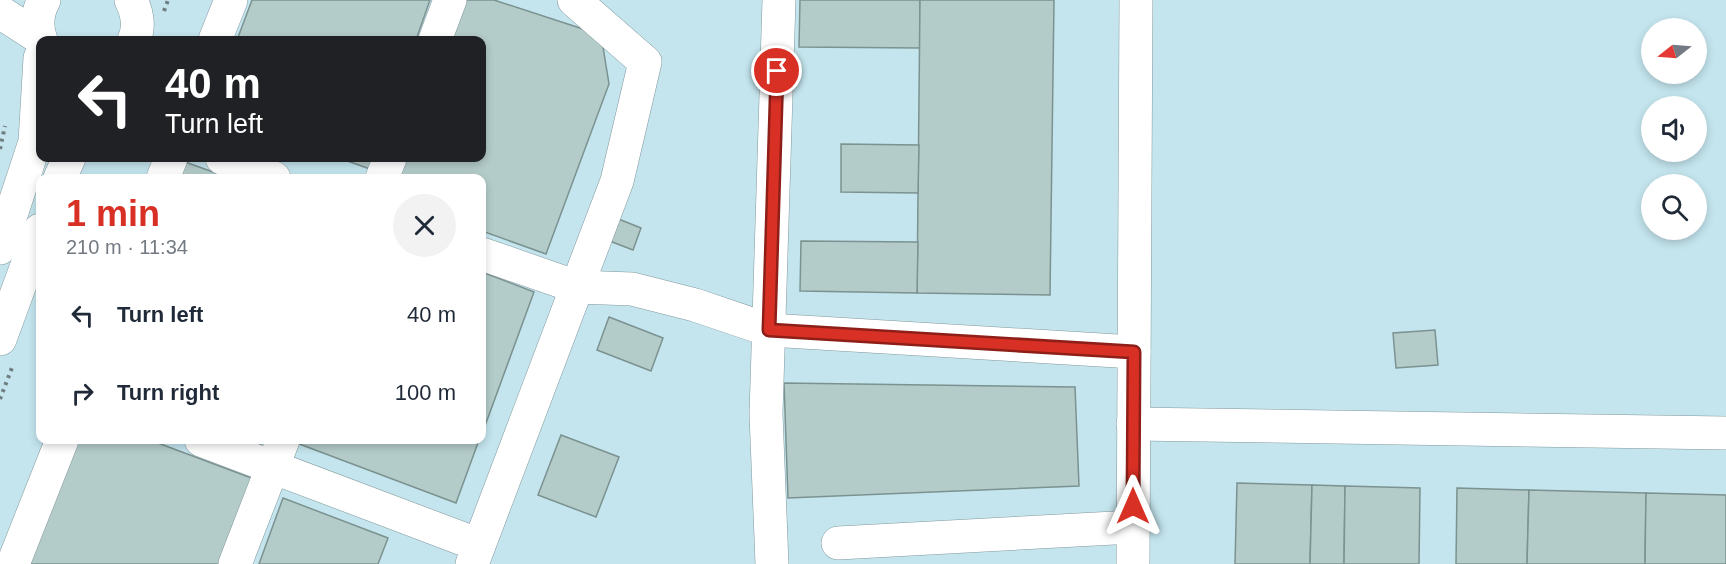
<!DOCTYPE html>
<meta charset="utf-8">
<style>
:root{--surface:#fff;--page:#f2f2f3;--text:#1f2937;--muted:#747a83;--accent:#d93025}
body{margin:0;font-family:Helvetica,sans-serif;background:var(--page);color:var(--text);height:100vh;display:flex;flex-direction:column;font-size:22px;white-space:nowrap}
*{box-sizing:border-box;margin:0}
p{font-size:20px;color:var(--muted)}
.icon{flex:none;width:33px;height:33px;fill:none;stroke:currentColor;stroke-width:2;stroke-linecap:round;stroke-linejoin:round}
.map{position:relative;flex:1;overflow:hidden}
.sheet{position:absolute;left:36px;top:174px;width:450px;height:270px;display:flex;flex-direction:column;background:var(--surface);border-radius:12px;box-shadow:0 3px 9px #0003}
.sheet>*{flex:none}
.hud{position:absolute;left:36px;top:36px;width:450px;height:126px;border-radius:12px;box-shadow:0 3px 9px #0003;background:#202124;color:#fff;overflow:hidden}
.needle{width:39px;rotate:253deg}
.fabs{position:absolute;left:1641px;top:18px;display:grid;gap:12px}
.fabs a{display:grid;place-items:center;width:66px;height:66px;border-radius:50%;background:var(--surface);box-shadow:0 3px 9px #0003;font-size:30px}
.pin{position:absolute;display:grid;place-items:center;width:51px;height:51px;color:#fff;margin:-26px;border:3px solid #fff;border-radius:50%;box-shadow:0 2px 6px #0007}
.me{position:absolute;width:66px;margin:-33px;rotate:0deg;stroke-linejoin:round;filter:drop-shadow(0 0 4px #0008)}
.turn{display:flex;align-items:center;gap:21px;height:126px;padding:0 30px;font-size:27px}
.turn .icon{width:78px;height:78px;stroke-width:2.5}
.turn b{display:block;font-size:42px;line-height:51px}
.round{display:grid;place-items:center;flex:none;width:63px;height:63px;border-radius:32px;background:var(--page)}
.overview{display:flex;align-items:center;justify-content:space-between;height:102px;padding:0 30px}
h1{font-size:36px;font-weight:700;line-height:45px;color:var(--accent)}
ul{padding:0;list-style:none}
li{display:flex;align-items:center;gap:18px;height:78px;padding:0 30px}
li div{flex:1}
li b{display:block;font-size:22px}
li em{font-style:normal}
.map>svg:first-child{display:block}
.built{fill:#c4e5ee;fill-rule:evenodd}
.building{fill:#b3cbc9;stroke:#7b9290;stroke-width:1.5}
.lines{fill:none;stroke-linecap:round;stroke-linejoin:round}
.minor-casing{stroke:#82989e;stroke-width:34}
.path{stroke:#6f7e82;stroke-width:4;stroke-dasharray:3 4.5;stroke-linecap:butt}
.minor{stroke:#fff;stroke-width:33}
.route-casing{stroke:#8d1f18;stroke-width:15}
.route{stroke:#d93025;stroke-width:10}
</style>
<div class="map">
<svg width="1726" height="564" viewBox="0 0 1726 564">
<rect width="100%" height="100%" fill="#d9f1f7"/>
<!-- built -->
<path class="built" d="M0,0H1726V564H0ZM1652,28H1696V74H1652ZM40,40H482V158H40ZM1652,106H1696V152H1652ZM40,178H482V440H40ZM1652,184H1696V230H1652Z"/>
<!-- building -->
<g class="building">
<path d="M252,0H430L416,40H237Z"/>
<path d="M465,0H494L592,32L603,47L609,84L546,254L482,231V178H397L405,158H482V40H450Z"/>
<path d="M800,0H920V48L799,47Z"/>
<path d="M920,0H1054L1050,295L917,293Z"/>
<path d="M841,144L919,145L918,193L841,192Z"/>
<path d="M174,158L230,178H164Z"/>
<path d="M339,158H374L370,169Z"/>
<path d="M611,216L641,228L633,250L602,238Z"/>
<path d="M801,241L918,242L917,293L800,291Z"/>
<path d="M482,272L534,292L482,434Z"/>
<path d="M609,317L663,338L651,371L597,350Z"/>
<path d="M1435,330L1438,365L1396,368L1393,333Z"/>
<path d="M784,383L1075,387L1079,486L788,498Z"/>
<path d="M561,435L619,457L596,517L538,495Z"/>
<path d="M75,440H150L254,479L221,564H29Z"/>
<path d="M295,440H479L456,503L294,442Z"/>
<path d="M1237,483L1312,485L1310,564H1235Z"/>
<path d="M1312,485L1345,486L1344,564H1310Z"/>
<path d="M1345,486L1420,488L1419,564H1344Z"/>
<path d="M1457,488L1529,490L1527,564H1456Z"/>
<path d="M1529,490L1646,493L1645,564H1527Z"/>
<path d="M1646,493L1726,495V564H1645Z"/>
<path d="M283,498L388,538L378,564H259Z"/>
</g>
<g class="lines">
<!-- minor casing -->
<g class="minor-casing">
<g id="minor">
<path d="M131,0C137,12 140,27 134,40"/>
<path d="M0,12L40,38"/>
<path d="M41,40C36,27 37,13 44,0"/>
<path d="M215,40L231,0"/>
<path d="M435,40L450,0"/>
<path d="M222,158L274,178"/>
<path d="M60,178L69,158"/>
<path d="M163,178L171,158"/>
<path d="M382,178L390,158"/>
<path d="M0,248L35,142L40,58"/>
<path d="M482,254L577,287L632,289L695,305L769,330L1134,352"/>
<path d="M0,339L40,230"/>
<path d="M1133,424L1726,433"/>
<path d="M201,440L479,545"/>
<path d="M838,543L1133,527"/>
<path d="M13,564L62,440"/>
<path d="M235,564L283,440"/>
<path d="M472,564L617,181L645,62L574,0"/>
<path d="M772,564L766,414L779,0"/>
<path d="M1133,564L1136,0"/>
</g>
</g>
<!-- path -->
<g class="path">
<path d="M164,11L168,0"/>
<path d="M0,149L5,126"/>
<path d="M0,399L13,365"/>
</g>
<!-- minor -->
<use href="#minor" class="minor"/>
</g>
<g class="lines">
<!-- route casing -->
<g class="route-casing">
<path id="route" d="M777,71L769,330L1134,352L1133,506"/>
</g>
<!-- route -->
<use href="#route" class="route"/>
</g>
</svg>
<div class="fabs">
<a><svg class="needle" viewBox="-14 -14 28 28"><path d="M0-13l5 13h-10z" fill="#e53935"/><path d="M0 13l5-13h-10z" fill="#747a83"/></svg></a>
<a><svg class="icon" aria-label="sound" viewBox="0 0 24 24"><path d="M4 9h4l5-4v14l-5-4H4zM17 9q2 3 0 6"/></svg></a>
<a><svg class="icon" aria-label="search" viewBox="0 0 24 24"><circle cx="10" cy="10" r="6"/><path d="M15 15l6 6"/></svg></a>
</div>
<div class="pin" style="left:777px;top:71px;background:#d93025"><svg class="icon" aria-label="arrive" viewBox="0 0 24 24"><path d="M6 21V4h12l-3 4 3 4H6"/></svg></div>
<svg class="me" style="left:1133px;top:506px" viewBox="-20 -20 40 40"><path d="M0-17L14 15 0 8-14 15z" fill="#d93025" stroke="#fff" stroke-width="4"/></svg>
<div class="hud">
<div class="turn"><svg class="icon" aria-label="left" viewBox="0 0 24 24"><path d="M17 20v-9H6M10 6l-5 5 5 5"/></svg><div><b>40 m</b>Turn left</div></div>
</div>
<section class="sheet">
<div class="overview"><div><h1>1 min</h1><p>210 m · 11:34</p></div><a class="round"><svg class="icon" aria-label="close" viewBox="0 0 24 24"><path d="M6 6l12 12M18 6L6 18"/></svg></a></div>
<ul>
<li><svg class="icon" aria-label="left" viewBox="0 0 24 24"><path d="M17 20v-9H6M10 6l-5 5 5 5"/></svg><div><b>Turn left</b></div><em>40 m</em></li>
<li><svg class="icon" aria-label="right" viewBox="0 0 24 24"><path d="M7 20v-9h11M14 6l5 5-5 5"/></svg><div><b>Turn right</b></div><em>100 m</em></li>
</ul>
</section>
</div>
